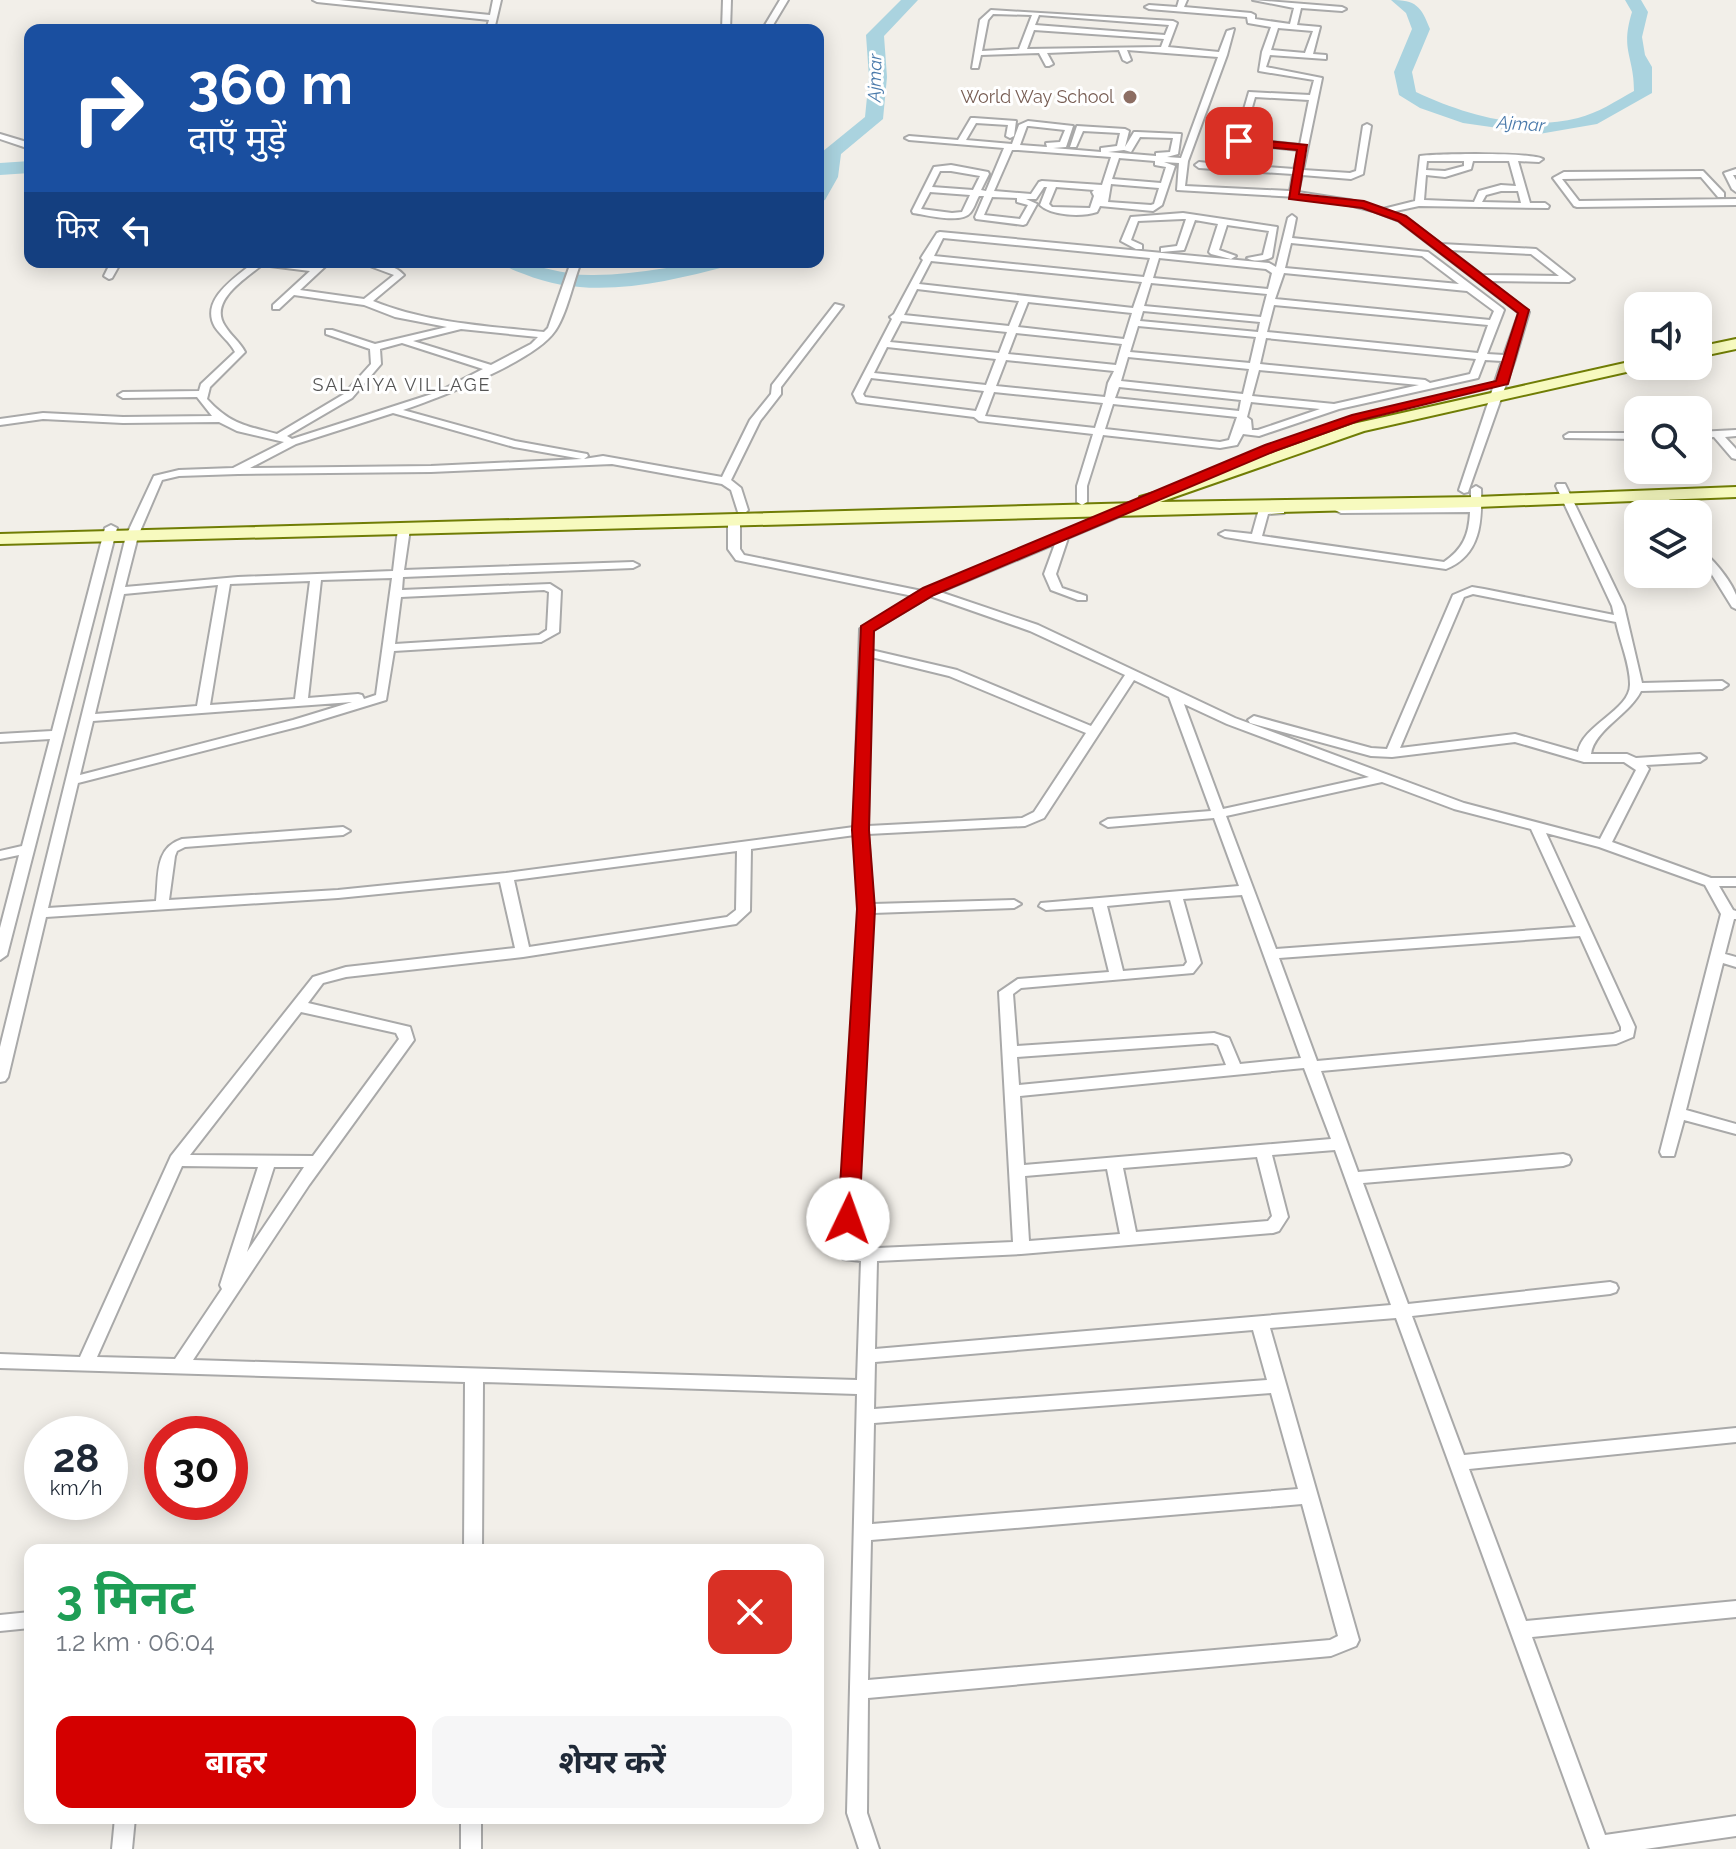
<!DOCTYPE html>
<html lang="hi">
<meta charset="utf-8">
<style>
:root{--surface:#fff;--page:#f6f6f7;--text:#1f2937;--muted:#747a83;--accent:#d40000}
body{margin:0;font-family:Raleway,"Noto Sans Devanagari",sans-serif;background:var(--page);color:var(--text);height:100vh;display:flex;flex-direction:column;font-size:30px;white-space:nowrap}
*{box-sizing:border-box;margin:0}
p{font-size:26px;color:var(--muted)}
.icon{flex:none;width:44px;height:44px;fill:none;stroke:currentColor;stroke-width:2;stroke-linecap:round;stroke-linejoin:round}
.map{position:relative;flex:1;overflow:hidden}
.details{position:absolute;left:24px;top:1544px;width:800px;height:280px;display:flex;flex-direction:column;background:var(--surface);border-radius:16px;box-shadow:0 4px 20px #0003}
.details>*{flex:none}
.guide{position:absolute;left:24px;top:24px;width:800px;height:244px;border-radius:16px;box-shadow:0 4px 20px #0003;background:#1a4fa0;color:#fff;overflow:hidden}
.controls{position:absolute;left:1624px;top:292px;display:grid;gap:16px}
.controls a{display:grid;place-items:center;width:88px;height:88px;border-radius:16px;background:var(--surface);box-shadow:0 4px 20px #0003;font-size:40px}
.speed{position:absolute;left:24px;top:1416px;display:flex;gap:16px;font-size:40px;font-weight:700;text-align:center}
.speed>*{display:grid;place-content:center;width:104px;height:104px;border-radius:50%;background:var(--surface);box-shadow:0 4px 20px #0003;line-height:1}
.speed small{font-size:20px;font-weight:400}
.speed .limit{border:12px solid #d22;background:#fff;color:#111}
.pin{position:absolute;display:grid;place-items:center;width:68px;height:68px;color:#fff;margin:-34px;border-radius:16px;box-shadow:0 4px 12px #0006}
.me{position:absolute;width:88px;margin:-44px;rotate:3deg;stroke-linejoin:round;filter:drop-shadow(0 0 6px #0008)}
.turn{display:flex;align-items:center;gap:28px;height:168px;padding:0 32px;font-size:36px}
.turn .icon{width:104px;height:104px;stroke-width:2.5}
.turn b{display:block;font-size:56px;line-height:68px}
.then{display:flex;align-items:center;height:76px;padding:0 32px;background:#0003;gap:16px;font-size:30px}
.round{display:grid;place-items:center;flex:none;width:84px;height:84px;border-radius:16px;background:var(--page)}
.overview{display:flex;align-items:center;justify-content:space-between;height:136px;padding:0 32px}
h1{font-size:48px;font-weight:700;line-height:60px;color:#1e9e55}
.cta{display:flex;gap:16px;margin-top:auto;padding:16px 32px}
.cta a{flex:1;height:92px;border-radius:16px;background:var(--accent);color:#fff;font-size:32px;font-weight:700;line-height:92px;text-align:center}
.cta a+a{background:var(--page);color:var(--text)}
.map>svg:first-child{display:block}
.lines{fill:none;stroke-linecap:round;stroke-linejoin:round}
.river{fill:#aad3df;fill-rule:evenodd}
.street-casing{stroke:#a9a9a9;stroke-width:4}
.secondary-casing{stroke:#707d05;stroke-width:4}
.street{fill:#fff;fill-rule:evenodd}
.secondary{fill:#f7fabf;fill-rule:evenodd}
.route{fill:#d40000;stroke:#8a0000;stroke-width:2}
.education-dot{fill:#8d6e63;stroke:#fff;stroke-width:3}
.labels{text-anchor:middle;stroke-width:6;stroke-linejoin:round;paint-order:stroke}
.far-water-label{font-size:18px;font-style:italic;fill:#4a7aab;stroke:#fff}
.far-education-label{font-size:18px;fill:#785e54;stroke:#fff;text-anchor:end}
.far-neighbourhood-label{font-size:18px;letter-spacing:2px;fill:#555;stroke:#fff}
</style>
<div class="map">
<svg width="1736" height="1849" viewBox="0 0 1736 1849">
<rect width="100%" height="100%" fill="#f2efe9"/>
<g class="lines">
<!-- river -->
<g class="river">
<path d="M901,0H918L884,36L887,77L883,119L841,154L838,177L825,200L818,202L822,152L865,117L869,77L866,35Z"/>
<path d="M1391,0C1416,0 1421,6 1430,29L1412,72L1416,92C1465,115 1524,132 1578,118C1598,113 1616,101 1634,91C1634,55 1620,51 1632,12L1625,0H1641L1648,12L1642,37L1645,55L1652,67V93L1597,124L1539,134L1463,123L1420,108L1399,95L1394,72L1412,29L1406,13Z"/>
<path d="M30,161V173L0,175V163Z"/>
<path d="M502,262C535,262 562,276 594,275C641,275 685,262 732,262L728,266C663,283 589,301 524,274C516,271 508,269 502,262Z"/>
</g>
<!-- street casing -->
<g class="street-casing">
<g id="street">
<path d="M313,0H339L490,15L493,0H501L494,30H486L489,20L317,2Z"/>
<path d="M723,0H731L730,30H722Z"/>
<path d="M780,0H788L770,30H762Z"/>
<path d="M1179,0H1187L1184,7L1251,13L1255,15V19L1290,24L1294,8L1253,0L1342,7L1346,9L1342,11L1301,8L1297,25L1320,27L1313,54L1326,55V59L1270,55L1266,67L1322,78L1303,170L1350,173L1356,171L1363,126L1367,124L1371,126L1363,174L1351,179L1302,175L1298,192L1349,200L1383,209L1415,201L1420,156C1440,154 1529,152 1543,159L1539,162L1518,161L1530,203H1545L1549,206L1548,208L1419,206L1391,212L1405,217L1441,244L1536,249L1574,279L1569,282L1489,281L1529,312L1515,359L1468,492L1464,493L1459,490L1502,361L1485,360L1478,378L1339,409L1259,436L1243,434L1237,445L1220,448L1103,435L1087,486V502L1082,505L1077,502V486L1093,434L979,421L974,417L861,403L857,402L853,394L892,319L890,317L894,314L923,260L921,258L937,233L940,232L1269,263L1276,267L1288,218L1292,215L1296,218L1292,238L1428,252L1502,308L1504,310L1487,354L1504,355L1519,313L1399,221L1373,211L1349,205L1297,197L1177,190L1179,163L1164,162L1175,166L1162,205L1153,211L1100,206L1097,212C1082,217 1052,216 1040,205L1047,187H1044L1036,199H1026L1037,204L1026,224L1023,225L976,219L975,217L984,196H979C976,201 974,209 970,213C961,224 926,215 913,213L912,211L934,167L951,165L988,172L989,174L981,190L986,191L1004,148L909,140L905,138L909,136L958,140L971,118H974L1016,121L1014,136L1010,138L1006,136L1008,125L976,123L966,140L1012,144L1019,125L1028,121L1073,126L1066,147L1053,148L1101,152V148L1117,146L1120,133L1083,131L1076,147H1070L1077,126L1125,129L1129,131L1125,147L1134,132H1137L1181,134L1178,154L1167,157L1181,158L1218,57L1127,50L1131,60L1127,62L1123,60L1119,50L1047,53L1053,64L1049,66H1046L1039,53L981,55L978,68H972L980,20L991,10L1173,21L1177,23L1168,47L1219,52L1227,31L1234,29L1227,55L1188,161L1185,186L1290,191L1293,174L1199,168L1195,165L1199,162L1228,165L1249,92L1310,95L1314,80L1259,71L1262,52L1271,27L1248,23L1247,17L1149,9L1145,7L1149,5L1177,7ZM993,14L1032,15L1019,49L982,51L988,20ZM1039,15L1169,25L1165,35L1035,25ZM1278,28L1313,31L1305,53L1271,50ZM1034,30L1164,39L1161,47L1027,49ZM1255,97L1309,100L1300,145L1243,139ZM1027,126H1029L1065,130L1060,142L1046,143L1047,147L1020,145ZM1140,137L1173,138L1170,152L1156,153V156L1108,152L1124,150L1131,152ZM1242,144L1299,150L1294,169L1236,165ZM1012,150H1018L1111,157L1102,185L1042,181L1039,182L1031,194L994,191ZM1119,158L1155,161V165L1166,167L1161,183L1112,179ZM1427,161H1464V166L1445,171L1426,170ZM1473,161H1509L1516,186L1501,185L1479,191L1474,202L1424,200L1426,175L1445,177L1471,169ZM940,171H951L980,176L973,190L932,187ZM1111,184L1159,188L1154,204L1151,205L1108,202ZM1056,187L1094,190L1092,192L1094,196L1090,208L1052,207L1049,204ZM1501,191H1518L1521,203L1482,202L1486,195ZM930,192L970,195L962,212L952,213L921,209ZM992,197L1017,198V202L1028,205L1020,219L984,215ZM943,238L1150,258L1144,277L934,256ZM1291,243L1422,256L1459,284L1285,268ZM1449,250L1531,254L1559,276L1482,275ZM1159,258L1266,269L1272,273L1268,289L1153,278ZM931,261L1142,282L1133,308L919,284ZM1284,273L1467,291L1494,311L1490,320L1275,299ZM1151,283L1267,294L1261,317L1144,306ZM917,289L1019,301L1009,326L904,315ZM1028,302L1132,313L1124,339L1018,327ZM1274,305L1488,325L1478,353L1267,332ZM1143,311L1260,322L1258,332L1140,321ZM901,321L1007,332L999,353L890,342ZM1138,326L1256,337L1250,363L1130,352ZM1016,333L1122,344L1116,365L1008,354ZM1266,338L1476,359L1470,374L1430,383L1425,380L1260,364ZM887,347L996,359L986,385L874,373ZM1128,357L1249,369L1243,394L1121,381ZM1006,360L1114,371L1108,383L1105,397L996,386ZM1259,370L1419,385L1334,404L1252,396ZM871,378L984,391L976,411L865,397L863,394ZM1119,387L1241,400L1239,411L1115,398ZM994,392L1103,403L1095,428L985,416ZM1251,402L1320,409L1258,430H1252L1251,420L1247,417ZM1113,404L1237,417L1229,440L1220,442L1105,429Z"/>
<path d="M0,134L30,143V149L0,139Z"/>
<path d="M1736,169V175H1733L1736,180V192L1732,189L1724,173Z"/>
<path d="M1703,171L1724,193V197H1718L1701,177L1562,179L1579,201L1736,199V205L1577,207L1574,206L1553,178L1564,172Z"/>
<path d="M1183,213L1277,227L1272,257C1266,261 1253,262 1247,258L1263,255L1269,231L1227,225L1219,250L1236,256L1231,259L1211,254L1209,252L1218,224L1195,220L1184,250L1161,252V248L1177,246L1186,219H1183L1138,221L1131,240L1142,245V249H1136L1121,241L1131,217Z"/>
<path d="M111,262H121L112,278L109,279L104,276Z"/>
<path d="M254,262H282L315,266L320,262H330L300,290L364,299L394,275L359,262C375,262 393,263 404,275L373,301C427,323 486,326 544,332L548,328L571,262H581C573,282 567,314 555,331C535,361 439,398 403,410L515,441L587,454L588,456L584,459L603,456L722,477L750,420L771,394L772,385L835,304L843,306L781,387V394L760,421L731,480L741,488L748,510L746,512H738L731,490L722,484L612,464L431,472L238,474L179,476L162,480L138,536L125,587L238,577L393,571L398,529L404,526L410,529L404,570L633,562L639,565L633,568L403,577L402,590L550,584L561,591L559,632L541,642L394,651L386,700L301,726L78,783L48,908L156,901C159,876 154,848 182,839L343,827L350,831L343,835L185,847L177,851L175,856L169,900L338,890L506,873L854,827L860,629L913,596L736,560L728,549V520L734,517L740,520V549L744,555L922,591L1122,508H1130V512L1068,538L1056,574L1062,588L1086,596V600H1078L1051,590L1044,574L1055,544L940,592L1038,625L1235,718L1464,803L1600,839L1636,770L1624,762H1584L1515,742L1392,757L1371,756L1250,723L1248,720L1254,716L1371,748L1387,749L1453,595L1472,587L1484,589L1614,615L1612,606L1556,486L1557,484H1565L1624,606L1642,683L1722,681L1728,685L1722,689L1641,691C1630,714 1594,730 1591,754H1627L1636,758L1700,754L1706,758L1700,762L1646,765L1649,769L1612,842L1711,878H1736V886H1719L1733,910L1736,911V919H1734L1725,954L1736,957V967L1723,963L1686,1110L1736,1124V1134L1684,1120L1674,1156H1662L1660,1152L1721,914L1705,885L1599,847L1546,833L1635,1027L1633,1037L1616,1044L1321,1071L1358,1172L1563,1154L1569,1156L1571,1160L1569,1164L1563,1166L1363,1183L1408,1304L1610,1282L1616,1284L1618,1288L1616,1292L1610,1294L1412,1316L1464,1455L1736,1428V1442L1469,1469L1526,1621L1736,1601V1617L1532,1637L1605,1835L1736,1816V1836L1645,1849H1590L1396,1318L1270,1328L1359,1640L1356,1646L1331,1656L868,1698L867,1813L879,1849H859L847,1813L857,1394L483,1382L482,1550H464L465,1382L0,1368V1354L80,1357L171,1156L313,977L346,967L515,948L500,882L338,898L46,917L8,1077L5,1081L0,1082V1047L126,536L154,476L179,470L233,468L284,442L237,431L219,422L123,423L43,419L0,425V419L43,413L123,417L212,416L197,397L123,398L118,395L123,392L199,391L201,384L235,352C230,342 221,336 215,327C199,299 237,277 254,262ZM262,265L310,271L273,305V309H279L294,295L364,305L395,317L447,327L375,344L332,330H326V334L370,349L371,364L344,394L277,434C246,426 230,424 207,399L210,387L245,352C240,342 231,336 225,326C208,301 246,278 262,265ZM461,329L538,337L531,344L491,365L413,341ZM402,343L483,369L438,392L292,439L287,436L352,398L381,364L380,349ZM393,413L514,447L582,459L431,466L250,468L296,444ZM392,578L376,695L364,699L362,695L358,694L308,698L321,580ZM310,581L295,699L210,705L230,584ZM218,585L197,706L95,714L124,594ZM544,590L549,592L547,630L539,635L395,644L401,597ZM1473,594L1616,622C1620,642 1630,664 1630,684C1631,710 1582,725 1578,752L1515,734L1400,748L1464,597ZM930,596L1030,631L1125,675L1091,726L957,670L871,650L872,631ZM871,657L949,676L1086,733L1034,812L1022,818L868,826ZM1134,680L1169,697L1211,811L1108,819L1101,823L1108,827L1214,818L1239,886L1041,903L1039,906L1046,910L1093,907L1109,972L1018,979L999,992L1013,1242L855,1249L873,913L1014,908L1021,904L1014,900L873,904L868,834L1025,826L1044,818ZM352,702L293,720L80,775L93,721ZM1184,704L1227,724L1369,777L1223,809ZM1382,782L1454,809L1531,829L1576,927L1276,949L1226,816ZM855,835L859,909L839,1249L843,1259L861,1261L857,1380L193,1360L309,1185L414,1040L410,1027L308,1003L323,983L346,977L523,957L736,924L750,911L751,849ZM737,851L736,910L727,917L529,947L514,880ZM1242,895L1301,1058L1240,1064L1229,1038L1214,1033L1017,1046L1013,994L1021,988L1193,973L1201,963L1183,899ZM1170,900L1187,962L1184,966L1123,971L1107,906ZM1580,936L1621,1027V1031L1613,1034L1317,1061L1279,958ZM301,1012L396,1033L399,1039L313,1156L190,1155ZM1213,1043L1218,1045L1226,1065L1019,1085L1017,1057ZM1304,1068L1331,1139L1024,1165L1020,1096ZM1335,1150L1391,1305L875,1349L877,1261L1021,1254L1273,1233L1279,1231L1288,1217L1272,1155ZM1257,1157L1272,1216L1268,1221L1136,1232L1123,1168ZM182,1166L258,1167L220,1285L222,1289L175,1359L97,1357ZM274,1167H304L247,1252ZM1107,1169L1120,1234L1029,1241L1025,1176ZM1253,1330L1267,1380L874,1409L875,1362ZM1271,1393L1298,1489L872,1524L874,1423ZM1302,1504L1338,1636L1330,1640L868,1680L871,1540Z"/>
<path d="M1736,430V436L1725,437L1736,449V459L1732,458L1714,437L1698,438V432Z"/>
<path d="M1569,433H1638V439L1565,438L1564,436Z"/>
<path d="M1476,486L1481,489C1482,521 1481,555 1446,569L1256,542L1225,537L1219,534L1225,531L1252,534L1259,509H1284V513L1268,514L1262,536L1444,562C1463,549 1469,535 1470,512L1341,513L1335,510L1341,507L1471,506V489Z"/>
<path d="M1661,492L1665,493L1679,514H1667L1656,495Z"/>
<path d="M111,525L117,528L7,955L0,960V928L19,855L0,859V851L22,846L50,739L0,742V734L52,731L105,528Z"/>
<path d="M1698,549C1711,555 1731,581 1736,595C1736,597 1736,607 1736,609L1732,607L1706,565L1698,558Z"/>
<path d="M30,1612V1628L0,1631V1615Z"/>
<path d="M115,1818H135L132,1849H112Z"/>
<rect x="461" y="1818" width="20" height="31"/>
</g>
</g>
<!-- secondary casing -->
<g class="secondary-casing">
<g id="secondary">
<path d="M1736,339V349L1698,357V347Z"/>
<path d="M1638,360V366H1645L1644,368L1364,431L1160,502L1476,497L1736,487V497L1476,507L0,544V534L1139,503L1140,497L1186,484L1353,424Z"/>
</g>
</g>
<!-- street -->
<use href="#street" class="street"/>
<!-- secondary -->
<use href="#secondary" class="secondary"/>
</g>
<!-- route -->
<path class="route" d="M1239,138L1307,145L1299,194L1364,201L1406,216L1529,310L1508,384L1361,420L1275,451L934,595L874,631L869,830L875,909L859,1219L856,1225H841L838,1219L857,909L852,830L861,626L923,588L1265,445L1352,415L1496,381L1518,313L1398,221L1362,208L1289,199L1297,150L1235,144Z"/>
<!-- markers -->
<circle class="education-dot" cx="1130" cy="97" r="8"/>
<g class="labels">
<!-- far-water labels -->
<g class="far-water-label">
<text transform="translate(875 78) rotate(-89)" y="6">Ajmar</text>
<text transform="translate(1521 124) rotate(4)" y="6">Ajmar</text>
</g>
<!-- far-education labels -->
<g class="far-education-label">
<text x="1114" y="103">World Way School</text>
</g>
<!-- far-neighbourhood labels -->
<g class="far-neighbourhood-label">
<text x="402" y="391">SALAIYA VILLAGE</text>
</g>
</g>
</svg>
<div class="controls">
<a><svg class="icon" aria-label="sound" viewBox="0 0 24 24"><path d="M4 9h4l5-4v14l-5-4H4zM17 9q2 3 0 6"/></svg></a>
<a><svg class="icon" aria-label="search" viewBox="0 0 24 24"><circle cx="10" cy="10" r="6"/><path d="M15 15l6 6"/></svg></a>
<a><svg class="icon" aria-label="layers" viewBox="0 0 24 24"><path d="M12 4l9 5-9 5-9-5zM3 14l9 5 9-5"/></svg></a>
</div>
<div class="speed"><div>28<small>km/h</small></div><div class="limit">30</div></div>
<div class="pin" style="left:1239px;top:141px;background:#d93025"><svg class="icon" aria-label="arrive" viewBox="0 0 24 24"><path d="M6 21V4h12l-3 4 3 4H6"/></svg></div>
<svg class="me" style="left:848px;top:1219px" viewBox="-20 -20 40 40"><circle r="19" fill="#fff"/><path d="M0-13L10 11 0 6-10 11z" fill="#d40000"/></svg>
<div class="guide">
<div class="turn"><svg class="icon" aria-label="right" viewBox="0 0 24 24"><path d="M7 20v-9h11M14 6l5 5-5 5"/></svg><div><b>360 m</b>दाएँ मुड़ें</div></div>
<div class="then">फिर<svg class="icon" aria-label="left" viewBox="0 0 24 24"><path d="M17 20v-9H6M10 6l-5 5 5 5"/></svg></div>
</div>
<section class="details">
<div class="overview"><div><h1>3 मिनट</h1><p>1.2 km · 06:04</p></div><a class="round" style="background:#d93025;color:#fff"><svg class="icon" aria-label="close" viewBox="0 0 24 24"><path d="M6 6l12 12M18 6L6 18"/></svg></a></div>
<div class="cta"><a>बाहर</a><a>शेयर करें</a></div>
</section>
</div>
